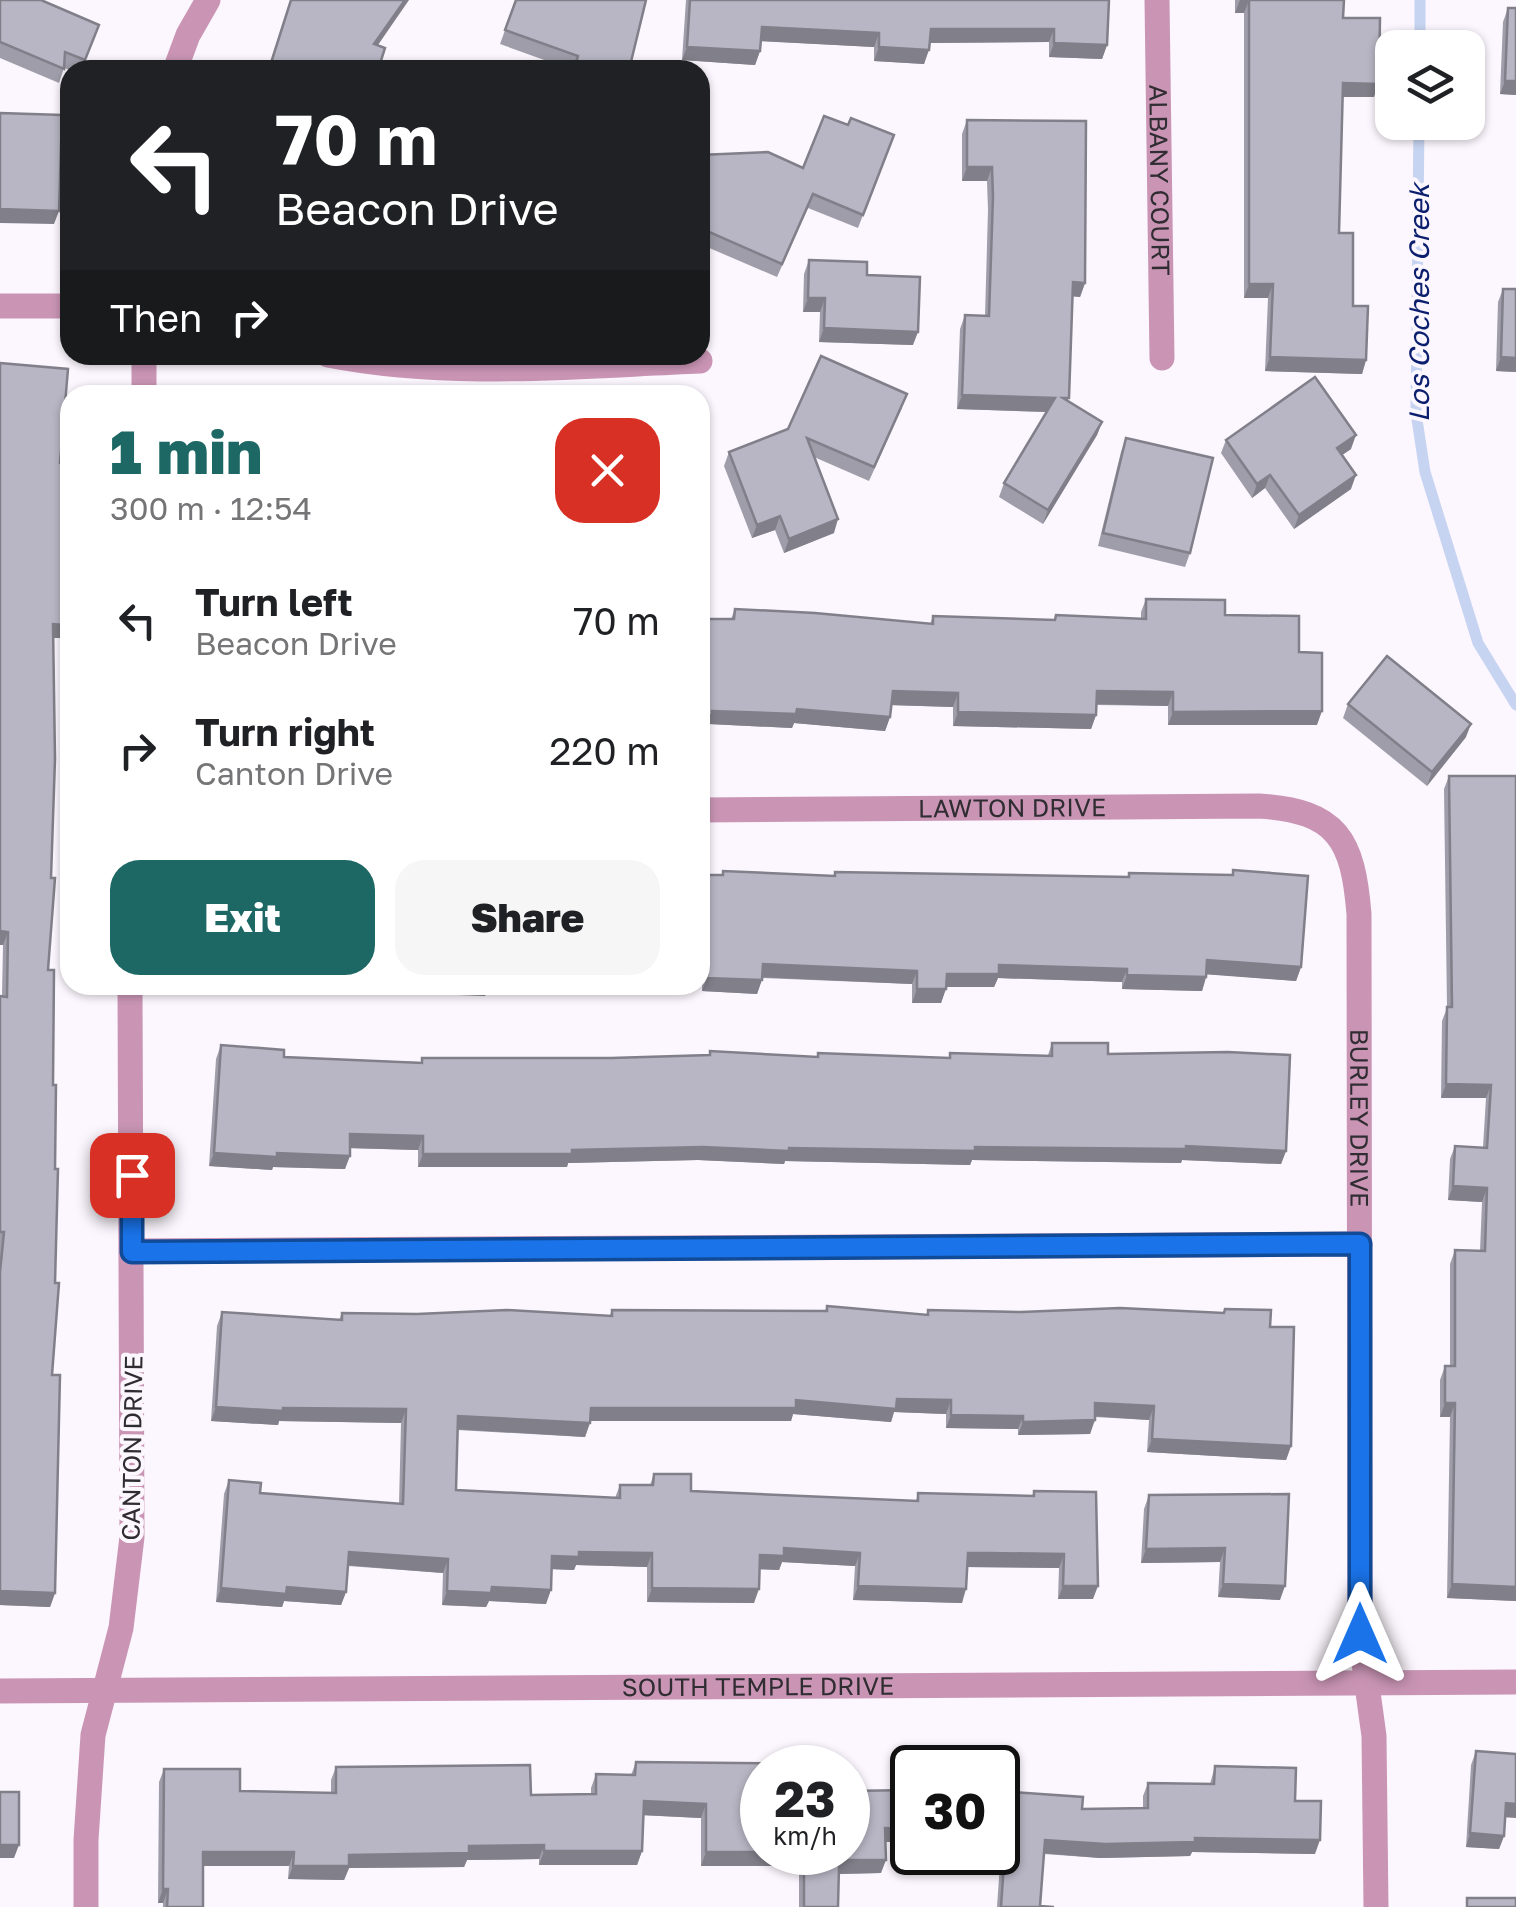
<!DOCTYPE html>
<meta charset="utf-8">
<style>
:root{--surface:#fff;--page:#f6f6f6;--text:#202124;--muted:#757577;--accent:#1d6864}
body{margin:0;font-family:"Golos Text",sans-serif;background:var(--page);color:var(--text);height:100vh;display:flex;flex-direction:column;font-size:38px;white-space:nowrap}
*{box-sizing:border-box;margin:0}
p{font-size:32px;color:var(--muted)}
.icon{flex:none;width:55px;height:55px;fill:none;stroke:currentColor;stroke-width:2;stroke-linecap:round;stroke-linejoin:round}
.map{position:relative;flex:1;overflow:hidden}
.drawer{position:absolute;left:60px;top:385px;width:650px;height:610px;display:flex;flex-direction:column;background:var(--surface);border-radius:30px;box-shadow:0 2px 8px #0004}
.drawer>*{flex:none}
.hud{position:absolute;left:60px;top:60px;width:650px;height:305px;border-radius:30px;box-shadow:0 2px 8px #0004;background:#202124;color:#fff;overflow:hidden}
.fabs{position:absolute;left:1375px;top:30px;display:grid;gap:20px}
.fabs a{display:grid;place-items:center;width:110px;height:110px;border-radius:20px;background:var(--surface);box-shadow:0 2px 8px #0004;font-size:50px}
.speed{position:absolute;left:740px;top:1745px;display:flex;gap:20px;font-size:50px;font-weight:700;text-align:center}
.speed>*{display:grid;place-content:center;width:130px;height:130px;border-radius:50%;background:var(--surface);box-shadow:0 2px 8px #0004;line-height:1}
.speed small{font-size:25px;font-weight:400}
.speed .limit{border:5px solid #111;border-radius:15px;background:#fff;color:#111}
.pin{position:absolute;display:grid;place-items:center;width:85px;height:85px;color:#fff;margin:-42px;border-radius:20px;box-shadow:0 5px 15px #0006}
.me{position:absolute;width:110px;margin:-55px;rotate:0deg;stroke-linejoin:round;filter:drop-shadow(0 0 8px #0008)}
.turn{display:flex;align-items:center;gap:35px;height:210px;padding:0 50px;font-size:45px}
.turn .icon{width:130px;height:130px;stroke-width:2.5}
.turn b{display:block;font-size:70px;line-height:85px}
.then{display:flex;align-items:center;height:95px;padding:0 50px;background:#0003;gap:20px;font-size:38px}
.round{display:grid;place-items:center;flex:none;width:105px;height:105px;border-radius:30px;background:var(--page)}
.headline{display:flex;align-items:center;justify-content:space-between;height:170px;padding:0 50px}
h1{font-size:60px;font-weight:800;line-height:75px;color:var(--accent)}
.action{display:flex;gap:20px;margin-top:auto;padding:20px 50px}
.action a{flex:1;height:115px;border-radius:30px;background:var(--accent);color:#fff;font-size:40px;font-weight:800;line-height:115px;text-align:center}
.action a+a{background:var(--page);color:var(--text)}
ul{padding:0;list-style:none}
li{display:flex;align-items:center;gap:30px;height:130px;padding:0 50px}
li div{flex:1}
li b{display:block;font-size:38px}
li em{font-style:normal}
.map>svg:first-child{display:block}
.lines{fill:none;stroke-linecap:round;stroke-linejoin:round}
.stream{stroke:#c7d4f1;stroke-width:11}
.minor{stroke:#ca95b5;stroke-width:25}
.wall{fill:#9e9da9}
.shaded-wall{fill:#817f89}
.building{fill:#b8b6c4;stroke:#817f89;stroke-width:2.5}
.route-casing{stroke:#114b97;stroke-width:25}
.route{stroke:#1a73e8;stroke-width:18}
.labels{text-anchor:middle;stroke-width:8;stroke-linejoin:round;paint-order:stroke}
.street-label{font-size:25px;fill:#302d32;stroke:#fcf7fe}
.water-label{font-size:28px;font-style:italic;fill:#0b1f6e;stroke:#fcf7fe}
</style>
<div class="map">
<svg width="1516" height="1907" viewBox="0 0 1516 1907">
<rect width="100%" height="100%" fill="#fcf7fe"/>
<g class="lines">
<!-- stream -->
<g class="stream">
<path d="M1420,48V0"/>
<path d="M1419,122L1416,413L1425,472L1478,643L1516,705"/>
</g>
<!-- minor -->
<g class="minor">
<path id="s1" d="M1157,0L1162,358"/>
<path d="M175,70L188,35L208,0"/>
<path d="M0,306H70"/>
<path d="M144,355V395"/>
<path d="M328,355C450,379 576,366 700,361"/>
<path id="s2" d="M700,810L1259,806C1338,811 1353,840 1359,914L1360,1634L1374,1736L1376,1907"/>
<path d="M132,1251L1360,1244"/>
<path id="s3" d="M0,1691L1516,1682"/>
<path d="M86,1907V1840L93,1735L121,1628L132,1537L130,985"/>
</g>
</g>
<!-- wall -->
<g class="wall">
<path d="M0,0L99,25L82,70H70L64,68L59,83L0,58Z"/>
<path d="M516,0L629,70H572L500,44Z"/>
<path d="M686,0H1109L1107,45L1102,59L1049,57V42L930,43L924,64L874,61V47L761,41L760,51L755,65L682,60Z"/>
<path d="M1235,0H1344L1343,18L1374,97H1343L1339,233L1353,306L1366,360L1362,374L1265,371L1268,298H1244V13H1235Z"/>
<path d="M1508,8H1516V95L1500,94L1503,22Z"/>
<path d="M967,120L1085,283L1080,297L1073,296L1068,401L1102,422L1097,435L1043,524L999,497L1004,483L1047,412L957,409L960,329L965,315L985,316L988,210L987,181H962V134Z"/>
<path d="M848,125L894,135L858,228L808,208L777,277L700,244V155L803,168Z"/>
<path d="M809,260L913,345L819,342L820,312H803L804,274Z"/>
<path d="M1503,289H1516V372L1496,371L1498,302Z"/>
<path d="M0,363L60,463V638H54L48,970L53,1085L52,1375L55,1593L50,1607L0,1605V996H2L3,945H0Z"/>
<path d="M902,408L869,481L814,457L834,533L784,553L775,530L752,538L724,466L729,452Z"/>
<path d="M1126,438L1190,553L1185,567L1098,546L1121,452Z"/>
<path d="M1226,440L1351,449L1342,455L1351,489L1294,529L1265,488L1252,498L1221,453Z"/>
<path d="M1146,599L1225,615L1299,652L1317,725H1168V706L1097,705L1096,715L1091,729L953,726V707L892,705L890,717L885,731L794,723L792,728L709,724L707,729L731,619L735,609L930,624L933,616L1054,620L1056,615L1141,619V612Z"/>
<path d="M1348,704L1466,737L1427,786L1343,718Z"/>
<path d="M1449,776H1516V1601L1447,1598L1450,1417H1440V1380L1445,1366H1450V1264L1455,1250L1480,1251L1482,1202L1448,1200L1450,1159L1455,1146L1483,1147L1486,1098H1441L1442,1021L1447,1008L1444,789Z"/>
<path d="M1233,870L1301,967L1296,981L1207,974L1202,991L1122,989V982L998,978L994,987H946L941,1003H912V984L762,978L757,994L702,991V983H700V875H722L723,871L833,876L835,872L1128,877L1129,873L1232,875Z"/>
<path d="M1052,1043L1108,1054L1286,1151L1281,1164L1182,1160L1181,1163L972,1160L970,1165L785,1161L784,1164L698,1160L568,1163L567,1167H418V1150L350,1148L345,1169L273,1167L272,1170L209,1166L216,1059L221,1045L284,1057L421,1062L422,1058H611L709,1055L710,1051L817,1057L818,1053L949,1058L950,1053L1048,1055Z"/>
<path d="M827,1306L926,1315L928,1310L1223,1313L1225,1309L1270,1327L1291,1446L1286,1460L1147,1452L1149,1420L1095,1417L1090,1434L1018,1435V1429L946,1428V1414L894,1412L891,1422L793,1414L791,1421H590L585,1437L457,1430L456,1490L615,1498L620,1485H650L654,1474L691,1491L916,1501L918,1493L1032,1496L1034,1491L1093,1599H1058L1059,1568L967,1567L962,1603L853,1600L855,1566L782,1562L779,1570L759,1569L754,1603L647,1602V1567L576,1565L574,1570L552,1569L546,1604L489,1601L486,1607L442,1605L443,1573L348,1566L346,1592L341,1605L284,1601L282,1607L216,1602L224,1494L229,1480L260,1493L399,1504L401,1423L279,1421L278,1425L211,1421L217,1326L222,1312L339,1320L342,1313L610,1315L612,1310L825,1311Z"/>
<path d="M1289,1494L1280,1600L1218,1597L1220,1562L1141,1563L1144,1509L1149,1495Z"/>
<path d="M1476,1751L1505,1817L1504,1836L1499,1849L1466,1847L1471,1765Z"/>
<path d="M915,1761L990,1768H912V1842H886L881,1873L839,1874L838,1907H799V1866H701V1818L643,1815L642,1851L637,1865H539V1859L467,1860L464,1867L349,1868L344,1880L288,1879L289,1866H203V1907H163V1903H158L159,1782L164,1769L240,1791L331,1793V1780L336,1767L531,1795L591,1794V1788L596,1774L631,1775L636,1762L844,1764L762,1852L909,1790L910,1775Z"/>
<path d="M1215,1766L1295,1801L1315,1854L1192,1852L1190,1856L1100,1858L1044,1854L1040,1906L1054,1907H997L1000,1863L939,1862V1852H998L1082,1809L1143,1808V1796L1148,1783L1210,1784Z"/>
</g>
<!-- shaded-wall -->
<g class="shaded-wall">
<path d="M405,0H409L369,58L374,44Z"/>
<path d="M1240,0H1249L1244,13H1235Z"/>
<path d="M762,27L879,33L874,47L757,41Z"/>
<path d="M931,29H1054L1049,42L926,43Z"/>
<path d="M1054,43L1107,45L1102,59L1049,57Z"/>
<path d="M687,47L760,51L755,65L682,60Z"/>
<path d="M879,47L929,50L924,64L874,61Z"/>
<path d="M1505,81H1516V95L1500,94Z"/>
<path d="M1343,83L1379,84L1374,97H1338Z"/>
<path d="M967,167H992L987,181H962Z"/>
<path d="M0,209L59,211L54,224L0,223Z"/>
<path d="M1073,282L1085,283L1080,297L1068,296Z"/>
<path d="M1249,284H1273L1268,298H1244Z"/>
<path d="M808,298H825L820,312H803Z"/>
<path d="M824,328L918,332L913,345L819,342Z"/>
<path d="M1270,357L1366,360L1362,374L1265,371Z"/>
<path d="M1501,357L1516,358V372L1496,371Z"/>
<path d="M962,395L1055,398L1050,412L957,409Z"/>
<path d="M1102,422L1097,435L1043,524L1048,510Z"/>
<path d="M1356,435L1351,449L1332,462L1337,448Z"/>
<path d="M1270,475L1265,488L1252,498L1257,484Z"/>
<path d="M1356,475L1351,489L1294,529L1299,515Z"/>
<path d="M780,516L775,530L752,538L757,525Z"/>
<path d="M838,519L834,533L784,553L789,539Z"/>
<path d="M53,624L65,625L60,638H48Z"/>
<path d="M893,691L958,693L953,707L888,705Z"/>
<path d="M1097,691L1173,692L1168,706L1092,704Z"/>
<path d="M797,709L890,717L885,731L794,723L792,728L709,724L707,729H700V716L712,711Z"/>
<path d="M1322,711L1317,725H1168L1173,712Z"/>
<path d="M958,712L1096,715L1091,729L953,726Z"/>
<path d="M1471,724L1466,737L1427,786L1432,772Z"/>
<path d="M0,931L8,932L3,945H0Z"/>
<path d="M1207,960L1301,967L1296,981L1202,974Z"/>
<path d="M763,964L917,971L912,984L758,977Z"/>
<path d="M999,965L1127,969L1122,982L998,978L994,987H942L947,974Z"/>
<path d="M700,970H707L702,983H700Z"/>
<path d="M1127,975L1206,977L1202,991L1122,989Z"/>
<path d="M707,978L762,980L757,994L702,991Z"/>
<path d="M204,985H404L203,986Z"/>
<path d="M407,985H489L485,996L404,993Z"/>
<path d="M917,989H946L941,1003H912Z"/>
<path d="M1446,1084L1491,1085L1486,1098H1441Z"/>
<path d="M350,1134L423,1136L418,1150L345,1148Z"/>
<path d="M1186,1146L1286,1151L1281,1164L1182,1160L1181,1163L972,1160L970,1165L785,1161L784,1164L698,1160L568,1163L567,1167H418L423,1154L703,1147Z"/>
<path d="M214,1153H277L350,1156L345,1169L273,1167L272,1170L209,1166Z"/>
<path d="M1453,1186L1487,1188L1482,1202L1448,1200Z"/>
<path d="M897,1399L951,1400L946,1414L894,1412L891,1422L793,1414L791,1421H586L591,1408L796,1400Z"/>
<path d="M1095,1403L1154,1406L1149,1420L1090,1416Z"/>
<path d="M1445,1403H1455L1450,1417H1440Z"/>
<path d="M216,1407L283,1408L406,1409L401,1423L279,1421L278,1425L211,1421Z"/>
<path d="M951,1415L1023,1416L1018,1429L946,1428Z"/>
<path d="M458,1416L590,1423L585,1437L453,1429Z"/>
<path d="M1095,1420L1090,1434L1018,1435L1023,1422Z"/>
<path d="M1152,1439L1291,1446L1286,1460L1147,1452Z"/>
<path d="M784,1548L860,1553L855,1566L782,1562L779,1570L755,1569L760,1555Z"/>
<path d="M1225,1548L1220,1562L1141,1563L1146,1549Z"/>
<path d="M349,1552L448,1559L443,1573L344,1565Z"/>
<path d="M579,1552L652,1553L647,1567L576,1565L574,1570L547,1569L552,1556Z"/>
<path d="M968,1553L1064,1554L1059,1568L963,1567Z"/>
<path d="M1223,1584L1285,1586L1280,1600L1218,1597Z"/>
<path d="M1452,1584L1516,1587V1601L1447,1598Z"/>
<path d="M858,1586L966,1589L962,1603L853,1600Z"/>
<path d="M1063,1586H1098L1093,1599H1058Z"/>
<path d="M287,1587L346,1592L341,1605L284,1601L282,1607L216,1602L221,1588Z"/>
<path d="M492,1587L551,1590L546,1604L489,1601L486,1607L442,1605L447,1591Z"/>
<path d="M652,1588L759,1589L754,1603L647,1602Z"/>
<path d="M0,1591L55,1593L50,1607L0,1605Z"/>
<path d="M644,1801L706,1804L701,1818L639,1815Z"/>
<path d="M1506,1803L1516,1804V1818L1501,1817Z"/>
<path d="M885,1828L912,1829V1842H880Z"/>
<path d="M1470,1833L1504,1836L1499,1849L1466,1847Z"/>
<path d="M1195,1838L1320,1840L1315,1854L1192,1852L1190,1856L1100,1858L1040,1853L1045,1840Z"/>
<path d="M0,1845H19L14,1858H0Z"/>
<path d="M544,1845L539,1859L467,1860L464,1867L349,1868L344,1880L288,1879L293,1866L349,1855L469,1846Z"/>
<path d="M998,1849H1005L1000,1863L939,1862L942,1852H998Z"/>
<path d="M544,1851H642L637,1865H539Z"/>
<path d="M203,1852H294L289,1866H198Z"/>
<path d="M706,1852H804L799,1866H701Z"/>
<path d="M842,1860H886L881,1873L837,1874Z"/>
<path d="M163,1889H168L163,1903H158Z"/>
</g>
<!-- building -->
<g class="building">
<path d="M0,0H41L99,25L85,60L65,52L64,69L0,42Z"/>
<path d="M291,0H405L374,44L385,48L378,70H285L270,66Z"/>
<path d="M516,0H646L629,70H574L578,56L505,30Z"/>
<path d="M690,0H1109L1107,45L1054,43V29H931L929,50L879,47V33L762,27L760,51L687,47Z"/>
<path d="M1249,0H1344L1343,18H1380L1379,84L1343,83L1339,233H1353V306H1368L1366,360L1270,357L1273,284H1249Z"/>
<path d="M1508,8H1516V81H1505Z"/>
<path d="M0,113L62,115L59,211L0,209Z"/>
<path d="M824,116L848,125L851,118L894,135L863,215L813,194L782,264L700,228V155L768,152L803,168Z"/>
<path d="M967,120L1086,121L1085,283L1073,282L1069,398H1063L1102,422L1048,510L1004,483L1055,398L962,395L965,315L989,316L993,197L992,167H967Z"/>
<path d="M809,260L867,262V275L920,277L918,332L824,328L825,298H808Z"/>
<path d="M1503,289H1516V358L1501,357Z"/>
<path d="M821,356L907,394L874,467L807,438L838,519L789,539L780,516L757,525L729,452L788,429Z"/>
<path d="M0,363L68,369L60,463L67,464L63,561H69L65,625L53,624L55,759L51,878H55L48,970H54L53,1085H56L55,1169H58L55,1283H59L52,1375H60L55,1593L0,1591V1272L4,1232H0V996L7,997L8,932L0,931Z"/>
<path d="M1315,377L1356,435L1337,448L1356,475L1299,515L1270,475L1257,484L1226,440Z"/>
<path d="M1126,438L1213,458L1190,553L1103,533Z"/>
<path d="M700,448H703L702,507H700Z"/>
<path d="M1146,599L1225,600V615L1299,616V652L1322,653V711L1173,712V692L1097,691L1096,715L958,712V693L893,691L890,717L797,709L796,714L712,711V715L700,716V619H734L735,609L815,613L933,624V616L1055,620L1056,615L1146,619Z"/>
<path d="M1387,656L1471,724L1432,772L1348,704Z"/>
<path d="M1449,776H1516V1587L1452,1584L1455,1403H1445V1366H1455V1250L1485,1251L1487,1188L1453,1186L1455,1146L1487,1148L1491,1085L1446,1084L1447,1007H1452Z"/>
<path d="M1233,870L1308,876L1301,967L1207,960L1206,977L1127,975V969L999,965V974H947L946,989H917V971L763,964L762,980L707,978V970H700V875H723V871L835,876V872L1129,877V873L1233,875Z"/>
<path d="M1052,1043H1108V1054L1228,1052L1290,1055L1286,1151L1186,1146V1149L975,1147V1151L789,1148V1151L703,1147L572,1150V1154H423V1136L350,1134V1156L277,1153V1157L214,1153L221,1045L284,1050V1057L422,1063V1058H611L710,1055V1051L818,1057V1053L950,1058V1053L1052,1056Z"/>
<path d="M827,1306L928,1315V1310L1021,1312L1120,1308L1224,1313L1225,1309L1271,1310L1270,1327H1294L1291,1446L1152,1439L1154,1406L1095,1403V1420L1023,1422V1416L951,1415V1400L897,1399L896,1409L796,1400V1408H591L590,1423L458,1416L456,1490L620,1498V1485H653L654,1474H691V1491L918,1501V1493L1034,1496V1491L1096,1492L1098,1586H1063L1064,1554L990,1553H968L966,1589L858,1586L860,1553L784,1548V1556L760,1555L759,1589L652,1588V1553L579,1552V1557L552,1556L551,1590L492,1587L491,1593L447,1591L448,1559L349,1552L346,1592L287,1587L286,1594L221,1588L229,1480L261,1483L260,1493L403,1504L406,1409L283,1408V1411L216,1407L222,1312L342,1320V1313L417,1314L507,1310L612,1316V1310L827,1311Z"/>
<path d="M1289,1494L1285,1586L1223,1584L1225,1548L1146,1549L1149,1495Z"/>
<path d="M1476,1751L1516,1754V1804L1506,1803L1504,1836L1470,1833Z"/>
<path d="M915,1761L990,1762V1768H915Z"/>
<path d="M636,1762L844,1764V1768H762V1852H706V1804L644,1801L642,1851H544V1845L469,1846V1853L349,1855V1866H293L294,1852H203V1907H167L168,1889H163L164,1769H240V1791L336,1793V1767L530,1765L531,1795L596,1794V1774L635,1775Z"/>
<path d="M1215,1766L1296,1768L1295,1801H1321L1320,1840L1195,1838V1842L1105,1844L1045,1840L1040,1906L1054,1907H1001L1005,1849H998V1791L1083,1797L1082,1809L1148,1808V1783L1214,1784Z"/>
<path d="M912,1790V1829L885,1828L886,1860H842L839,1867L838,1907H804V1852H848V1791Z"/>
<rect x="0" y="1792" width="19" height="53"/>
<rect x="1467" y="1898" width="49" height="9"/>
</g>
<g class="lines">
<!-- route casing -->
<g class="route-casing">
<path id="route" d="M132,1175V1252L1360,1244V1634"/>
</g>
<!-- route -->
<use href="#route" class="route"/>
</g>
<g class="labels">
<!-- street labels -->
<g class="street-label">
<text dy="9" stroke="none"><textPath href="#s1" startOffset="180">ALBANY COURT</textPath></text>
<text dy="9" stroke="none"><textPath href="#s2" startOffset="312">LAWTON DRIVE</textPath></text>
<text dy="9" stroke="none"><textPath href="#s2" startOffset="932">BURLEY DRIVE</textPath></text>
<text transform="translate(132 1448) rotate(-89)" y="9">CANTON DRIVE</text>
<text dy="9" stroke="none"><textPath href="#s3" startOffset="758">SOUTH TEMPLE DRIVE</textPath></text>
</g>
<!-- water labels -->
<g class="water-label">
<text transform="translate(1419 303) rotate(-90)" y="10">Los Coches Creek</text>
</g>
</g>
</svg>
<div class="fabs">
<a><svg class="icon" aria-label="layers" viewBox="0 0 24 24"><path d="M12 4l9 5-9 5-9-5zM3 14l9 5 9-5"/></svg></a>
</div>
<div class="speed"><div>23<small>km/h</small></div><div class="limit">30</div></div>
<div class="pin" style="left:132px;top:1175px;background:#d93025"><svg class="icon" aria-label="arrive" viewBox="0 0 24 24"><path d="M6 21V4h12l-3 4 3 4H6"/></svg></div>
<svg class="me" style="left:1360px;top:1634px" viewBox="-20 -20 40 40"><path d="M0-17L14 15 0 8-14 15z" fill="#1a73e8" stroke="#fff" stroke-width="4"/></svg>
<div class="hud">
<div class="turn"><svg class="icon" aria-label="left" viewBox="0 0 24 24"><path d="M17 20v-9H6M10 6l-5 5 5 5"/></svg><div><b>70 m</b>Beacon Drive</div></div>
<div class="then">Then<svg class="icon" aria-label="right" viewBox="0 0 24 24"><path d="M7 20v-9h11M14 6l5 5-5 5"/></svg></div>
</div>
<section class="drawer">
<div class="headline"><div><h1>1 min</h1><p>300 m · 12:54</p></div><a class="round" style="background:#d93025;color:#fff"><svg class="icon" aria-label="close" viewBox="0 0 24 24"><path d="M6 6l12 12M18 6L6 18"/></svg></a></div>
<ul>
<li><svg class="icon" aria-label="left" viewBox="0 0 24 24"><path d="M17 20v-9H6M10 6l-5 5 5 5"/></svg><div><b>Turn left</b><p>Beacon Drive</p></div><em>70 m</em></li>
<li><svg class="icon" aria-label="right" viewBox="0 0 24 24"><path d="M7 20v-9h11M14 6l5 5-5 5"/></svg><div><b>Turn right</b><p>Canton Drive</p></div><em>220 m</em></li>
</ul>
<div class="action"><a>Exit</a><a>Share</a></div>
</section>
</div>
